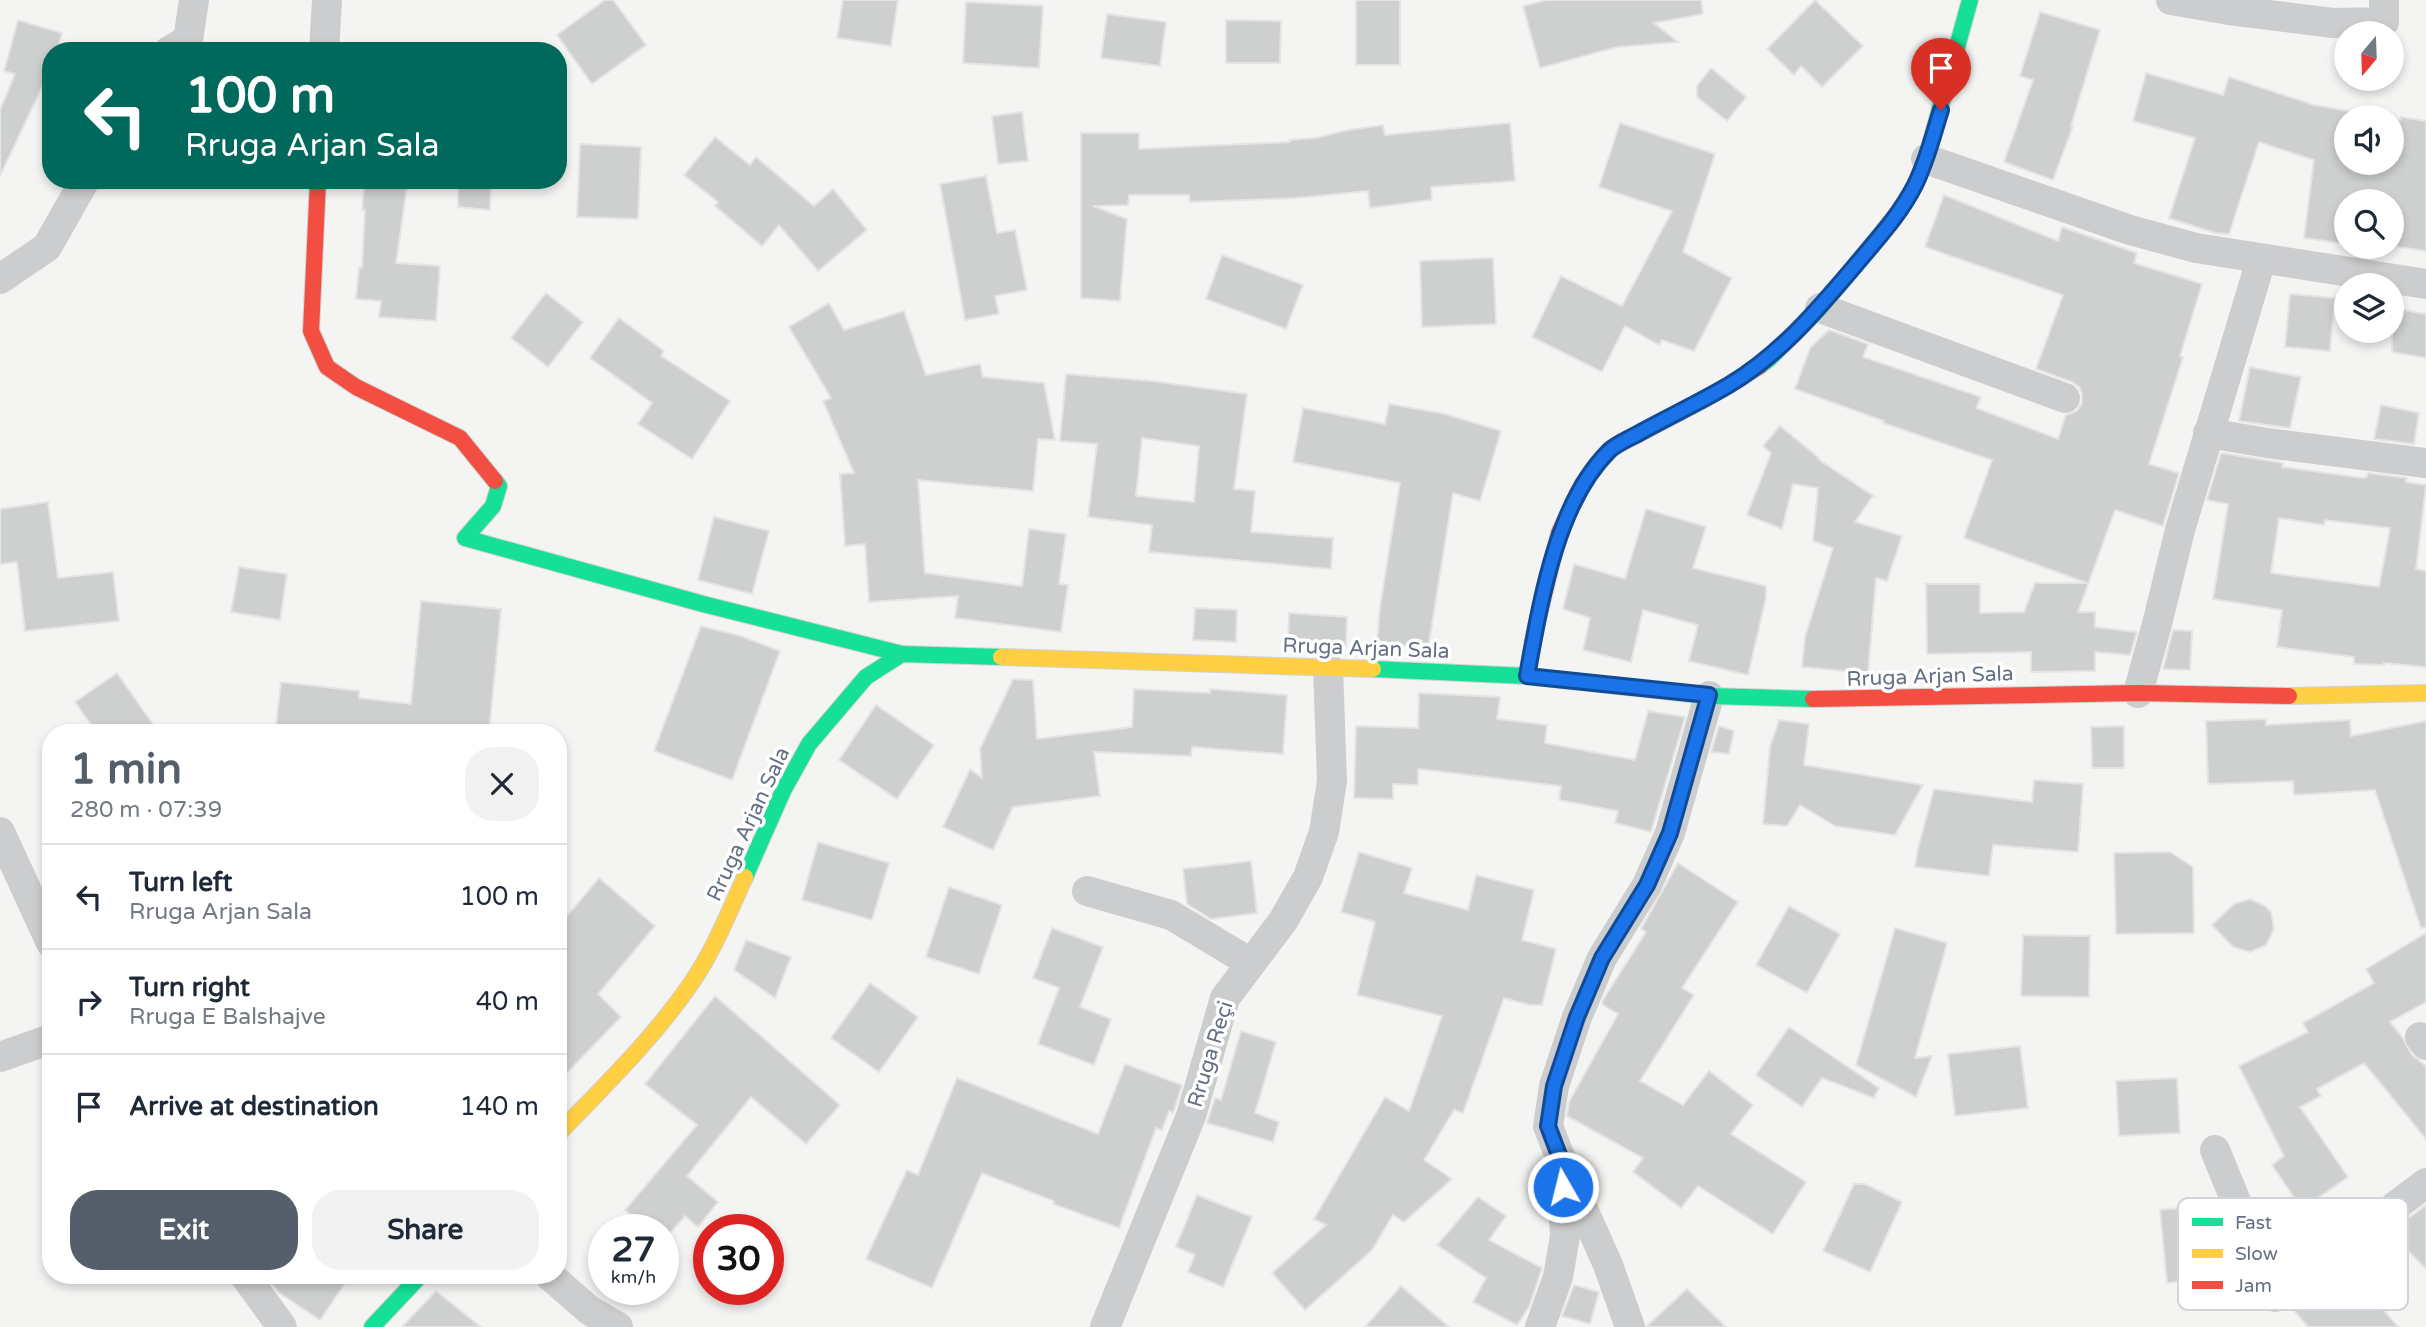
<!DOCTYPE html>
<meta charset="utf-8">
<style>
:root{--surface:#fff;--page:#f2f2f3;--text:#1f2937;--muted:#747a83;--line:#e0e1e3;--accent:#555e6b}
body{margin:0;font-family:"Varela Round",sans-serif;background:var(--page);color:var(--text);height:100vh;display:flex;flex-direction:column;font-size:26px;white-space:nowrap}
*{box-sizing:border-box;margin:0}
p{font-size:23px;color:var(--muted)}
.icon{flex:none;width:38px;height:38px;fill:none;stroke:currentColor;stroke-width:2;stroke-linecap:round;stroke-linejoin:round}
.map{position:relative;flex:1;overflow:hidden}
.side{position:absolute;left:42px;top:724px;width:525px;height:560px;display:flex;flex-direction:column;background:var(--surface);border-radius:28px;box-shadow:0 4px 10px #0003}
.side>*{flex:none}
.guide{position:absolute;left:42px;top:42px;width:525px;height:147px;border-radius:28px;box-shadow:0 4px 10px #0003;background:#00695c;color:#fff;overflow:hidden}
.needle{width:46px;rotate:199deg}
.fabs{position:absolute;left:2334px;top:21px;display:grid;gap:14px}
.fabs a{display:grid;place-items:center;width:70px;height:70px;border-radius:50%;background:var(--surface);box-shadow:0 4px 10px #0003;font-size:35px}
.speed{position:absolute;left:588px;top:1214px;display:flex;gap:14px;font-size:35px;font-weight:700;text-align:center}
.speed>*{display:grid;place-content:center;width:91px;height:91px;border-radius:50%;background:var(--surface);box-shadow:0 4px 10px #0003;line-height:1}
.speed small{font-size:18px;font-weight:400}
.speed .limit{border:10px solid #d22;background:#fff;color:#111}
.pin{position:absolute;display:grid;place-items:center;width:60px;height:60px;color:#fff;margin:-72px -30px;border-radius:50% 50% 50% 0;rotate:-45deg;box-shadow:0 0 7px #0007}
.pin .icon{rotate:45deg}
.me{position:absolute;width:77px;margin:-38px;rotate:352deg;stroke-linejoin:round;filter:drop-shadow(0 0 5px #0008)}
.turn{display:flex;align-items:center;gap:24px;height:147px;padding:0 28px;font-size:32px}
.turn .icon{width:91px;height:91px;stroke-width:2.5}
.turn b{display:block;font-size:49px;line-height:60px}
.round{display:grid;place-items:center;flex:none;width:74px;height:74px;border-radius:28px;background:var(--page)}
.headline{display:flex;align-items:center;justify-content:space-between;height:119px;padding:0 28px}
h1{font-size:42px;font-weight:700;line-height:52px;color:var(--accent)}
.primary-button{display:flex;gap:14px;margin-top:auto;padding:14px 28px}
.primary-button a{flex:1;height:80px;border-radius:28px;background:var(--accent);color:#fff;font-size:28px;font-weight:700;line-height:80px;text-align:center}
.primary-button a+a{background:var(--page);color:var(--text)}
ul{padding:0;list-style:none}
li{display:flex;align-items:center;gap:21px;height:105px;padding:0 28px;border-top:2px solid var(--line)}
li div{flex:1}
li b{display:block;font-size:26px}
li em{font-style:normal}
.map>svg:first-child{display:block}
.building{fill:#ced0d0;stroke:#e4e4e2;stroke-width:2;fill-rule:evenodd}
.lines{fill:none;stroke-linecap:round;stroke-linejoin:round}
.fast-casing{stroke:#d1d2d2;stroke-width:18}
.slow-casing{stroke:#d1d2d2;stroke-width:18}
.jam-casing{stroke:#d1d2d2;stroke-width:18}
.street{stroke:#cccdce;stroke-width:30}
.fast{stroke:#16e098;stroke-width:16}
.slow{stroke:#ffcf43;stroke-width:16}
.jam{stroke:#f24e42;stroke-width:16}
.route-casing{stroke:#114b97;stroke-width:18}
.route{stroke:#1a73e8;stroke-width:12}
.labels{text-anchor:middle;stroke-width:7;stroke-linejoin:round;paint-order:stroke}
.street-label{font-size:21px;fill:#647083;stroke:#fff}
.key{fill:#fff;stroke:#d0d4da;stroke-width:2}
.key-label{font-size:19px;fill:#647083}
</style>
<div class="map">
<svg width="2426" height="1327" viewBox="0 0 2426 1327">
<rect width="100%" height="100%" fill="#f4f4f3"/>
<!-- building -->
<g class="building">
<path d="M605,0H613L646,45L592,84L557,35Z"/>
<path d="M843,0H898L891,46L837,38Z"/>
<rect x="1356" y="0" width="44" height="65"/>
<path d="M1547,0H1701L1703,14L1654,23L1678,42L1617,47L1540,68L1523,6Z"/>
<path d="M1815,0L1863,46L1822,87L1801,66L1794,75L1767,49Z"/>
<path d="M966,2L1043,6L1039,68L963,63Z"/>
<path d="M2040,12L2100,30L2071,126H2073L2053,180L2004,162L2033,80L2020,76Z"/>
<path d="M1107,14L1166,22L1160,66L1101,58Z"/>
<path d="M18,20L62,33L57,51H51V73L48,84L44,83L0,176V110L15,74L4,71Z"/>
<path d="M1226,20L1281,21L1280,63H1226Z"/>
<path d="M1711,68L1746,97L1727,121L1697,97V86Z"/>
<path d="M2146,73L2223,95L2229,77L2314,105L2385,117H2347V163H2392V119L2401,120V117L2426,121V251L2392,246V201H2347V244L2304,238L2314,160L2259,142L2229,234L2215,233L2169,218L2195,138L2133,121Z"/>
<path d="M1022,112L1028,161L998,164L992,116Z"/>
<path d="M1510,123L1515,181L1431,187L1432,200L1370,208L1368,191L1295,198L1190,202L1189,195H1129L1128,205L1093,206L1127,219L1120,301L1081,298V133H1139V149L1290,142V140L1316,138L1348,130L1383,125L1385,135Z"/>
<path d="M1620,123L1715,154L1683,252L1732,278L1694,351L1662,340L1659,345L1625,326L1602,372L1532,337L1561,276L1622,306L1672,211L1599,187Z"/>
<path d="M715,137L750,165L756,157L814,206L833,189L867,230L818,271L779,225L762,246L715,206L718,202L684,175Z"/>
<path d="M580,144L641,147L638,219L577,217Z"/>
<path d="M986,176L997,233L1015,230L1027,290L995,296L999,314L965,320L940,184Z"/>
<path d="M365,180H408L396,263L440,266L436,321L379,317L381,301L356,299L359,267L362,268L365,210H362Z"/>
<path d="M458,180H491L490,210L458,207Z"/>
<path d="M1944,195L2058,241L2062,227L2137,253L2134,263L2202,284L2180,356L2183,357L2149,464L2179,473L2163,526L2115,510L2078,612H2095V627L2137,632L2130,655L2095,652V671L2031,672V652L1927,654L1926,584H1980V613L2024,612L2035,583H2087L1964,538L1992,460L1883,423L1884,421L1795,389L1810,348L1829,330L1868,344L1863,357L1981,397L1976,408L2058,439L2066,415L2077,411L2082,403V394L2079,387L2072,382L2036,369L2063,295L1925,247Z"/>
<path d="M1222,255L1303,285L1286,329L1206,299Z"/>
<path d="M1493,258L1496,324L1422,327L1420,261Z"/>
<path d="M546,293L583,322L548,367L511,338Z"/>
<path d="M2290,294L2335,298L2330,351L2285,347Z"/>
<path d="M829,303L844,330L904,311L926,375L980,364L983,377L1044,383L1055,440L1038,439L1033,491L918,480L925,573L1022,586L1029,529L1066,534L1059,584L1068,585L1061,632L955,618L958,596L869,602L865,544L845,546L840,474L854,473L823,401L831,398L789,327Z"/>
<path d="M2392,308L2426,314V358L2392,352Z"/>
<path d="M619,318L664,351L661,356L730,401L692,459L638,424L652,403L590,358Z"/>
<path d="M2250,367L2301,377L2290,428L2239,421Z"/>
<path d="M1066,374L1152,381L1247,394L1234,489L1255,491L1251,532L1333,538L1331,569L1149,552L1152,525L1088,517L1097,444L1060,441ZM1142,438L1199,446L1194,502L1136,496Z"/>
<path d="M1389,404L1445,414L1501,431L1480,501L1453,493L1428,649L1377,641L1380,607L1400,483L1293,462L1303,408L1385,424Z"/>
<path d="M2381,405L2419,413L2414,444L2374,439Z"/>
<path d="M1780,426L1819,458L1818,459L1875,497H1872L1855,522L1902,536L1887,581L1876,578L1868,673L1802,667L1805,637L1833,548L1813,541L1818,488L1793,484L1782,529L1747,515L1771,453L1763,446Z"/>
<path d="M2221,453L2283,463L2282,467L2363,478L2367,477L2368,473L2407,478L2406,482L2426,485L2416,569L2426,571V667L2384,663V665L2354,664V657L2277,647L2282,610L2213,599L2228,504L2207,500ZM2279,518L2324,525L2325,520L2390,528L2379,587L2271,573Z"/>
<path d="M48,502L58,578L113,572L119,621L25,631L17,562L0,564V509Z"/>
<path d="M1646,509L1706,527L1693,568L1766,586V598L1748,675L1689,661L1698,625L1643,610L1631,662L1583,650L1590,618L1563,609L1574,564L1625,579Z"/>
<path d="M714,517L769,531L752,594L698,580Z"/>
<path d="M239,567L287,574L280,620L231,612Z"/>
<path d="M421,601L501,609L489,733H275L281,682L359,691V698L411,704Z"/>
<path d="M1195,608L1237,610L1236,642L1193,640Z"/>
<path d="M1289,613L1347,617L1346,646L1288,644Z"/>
<path d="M701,626L741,636L780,651L732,780L654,751Z"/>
<path d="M2173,630L2192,631L2190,670L2163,669Z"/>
<path d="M117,673L159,733H97L75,702Z"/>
<path d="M1013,679L1033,680L1037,739L1132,727L1134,689L1210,693V689L1287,695L1283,754L1192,747L1191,756L1094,752L1100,796L1013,807L993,850L943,827L970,769L982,778L980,749Z"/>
<path d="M1419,693L1500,697L1497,719L1547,725L1545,743L1635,760L1648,711L1685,717L1651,832L1615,823L1618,811L1559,800L1561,786L1418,769V785L1393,784V799L1354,798L1356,726L1418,728Z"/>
<path d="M876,705L934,745L897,799L839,760Z"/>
<path d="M2266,719V725L2350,720L2351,736L2426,721V927L2421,928L2375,790L2294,795L2293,781L2208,784L2206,721Z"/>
<path d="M1779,720L1809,724L1804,765L1923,785L1895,835L1835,826L1800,805L1787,826L1763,824L1770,747Z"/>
<path d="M1719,726L1734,731L1729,754L1711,752Z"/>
<path d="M2124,726V768H2092L2091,727Z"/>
<path d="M2034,780L2083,784L2078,852L1993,845L1989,876L1915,867L1918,848L1934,789L2032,802Z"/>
<path d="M818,842L889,863L872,920L802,900Z"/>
<path d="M1359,852L1412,868L1404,893L1468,910L1476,875L1534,890L1522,940L1556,949L1542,1005H1530L1504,998L1463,1113L1454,1110L1424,1160L1452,1179L1404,1222L1393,1215L1372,1250L1305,1310L1272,1273L1326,1225L1314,1219L1385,1097L1409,1111L1442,1016L1357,995L1375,922L1341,912Z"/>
<path d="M2170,852L2193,867L2194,933L2116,934L2114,853Z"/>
<path d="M1251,861L1257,913L1211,919L1187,904L1183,869Z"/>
<path d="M1678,863L1738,902L1682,988L1694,995L1640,1081L1683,1105L1709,1071L1753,1105L1731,1134L1806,1182L1773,1234L1698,1186L1681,1208L1633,1172L1643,1158L1567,1116L1569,1102L1618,1014L1602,1004L1603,1000L1646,932L1641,929Z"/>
<path d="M599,878L655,926L598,994L621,1017L558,1082V927Z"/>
<path d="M949,887L1002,905L979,974L926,957Z"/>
<path d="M2250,899L2265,906L2271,912L2274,929L2266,945L2250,952L2233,947L2212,925L2234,904Z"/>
<path d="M1789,906L1840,934L1807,993L1756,965Z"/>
<path d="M1052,928L1103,947L1080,1007L1111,1019L1094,1065L1038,1044L1059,988L1033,978Z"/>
<path d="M1895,928L1947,943L1915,1058L1932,1056L1916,1097L1856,1065Z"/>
<path d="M2426,933V1002L2390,1022L2403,1038L2412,1055L2426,1066V1139L2364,1063L2317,1089L2321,1096L2300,1107L2348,1177L2302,1209L2272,1165L2284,1156L2239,1066L2308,1032L2303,1023L2374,983L2366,969Z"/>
<path d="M2023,935L2090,936L2089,997L2021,996Z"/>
<path d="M746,940L791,957L775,998L734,970Z"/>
<path d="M870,983L918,1017L879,1072L831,1038Z"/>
<path d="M715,996L840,1105L806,1144L751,1097L687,1176L718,1202L698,1227L685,1216L663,1241V1230H649L625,1210L697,1125L645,1084Z"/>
<path d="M1789,1027L1879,1088L1874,1098L1822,1078L1802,1107L1756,1075Z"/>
<path d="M1241,1031L1276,1042L1255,1113L1279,1122L1273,1142L1207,1123L1215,1098L1221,1100Z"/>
<path d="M2020,1046L2028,1108L1955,1116L1948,1054Z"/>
<path d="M1125,1064L1182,1085L1173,1113L1169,1111L1162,1130L1156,1128L1119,1228L1053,1204L1054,1201L982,1173L932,1288L866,1259L907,1170L918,1175L957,1078L1098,1134Z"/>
<path d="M2177,1078L2180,1133L2119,1136L2116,1081Z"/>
<path d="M1854,1184H1865L1902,1202L1870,1272L1823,1251Z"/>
<path d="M1197,1195L1252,1217L1223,1287L1188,1272L1195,1255L1176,1247Z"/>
<path d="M1478,1197L1506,1216L1489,1240L1542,1268L1529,1307L1517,1325L1473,1302L1486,1278L1437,1245Z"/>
<path d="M2218,1204L2221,1212L2228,1276L2167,1283L2160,1210Z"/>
<path d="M2426,1205V1269L2390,1232Z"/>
<path d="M2346,1265L2398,1327H2308L2291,1307Z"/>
<path d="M266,1276H350L320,1320L278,1292Z"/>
<path d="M1574,1285L1599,1292L1590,1324L1562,1316Z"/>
<path d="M1401,1286L1449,1327H1365Z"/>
<path d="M1687,1289L1726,1327H1647V1326Z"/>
<path d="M436,1291L481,1327H402Z"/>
</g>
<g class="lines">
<!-- fast casing -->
<g class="fast-casing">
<g id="fast">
<path d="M1760,366L1769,359L1820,308L1897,214L1914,187L1926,159L1970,0"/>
<path d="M495,481L499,486L493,506L465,538L703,604L902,654"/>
<path d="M1373,669L1527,676L1709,696L1813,699"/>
<path d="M745,877L783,791L809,744L866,677L902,654L1001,657"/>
<path d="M372,1327L420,1276"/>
</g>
</g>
<!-- slow casing -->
<g class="slow-casing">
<g id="slow">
<path d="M1001,657L1373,669"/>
<path d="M2289,696L2426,693"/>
<path d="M558,1134C605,1085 654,1038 692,982C714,950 729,912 745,877"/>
</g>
</g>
<!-- jam casing -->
<g class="jam-casing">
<g id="jam">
<path d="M318,180L311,331L327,367L356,387L460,438L495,481"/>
<path d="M1527,676L1536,627L1559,533L1583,483L1610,449L1705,399L1760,366"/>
<path d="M1813,699L2138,693L2289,696"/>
</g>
</g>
<!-- street -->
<g class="street">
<path d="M2171,0L2229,10L2333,23L2384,22V0"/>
<path d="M169,51L188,40L194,0"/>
<path d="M324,51L327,0"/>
<path d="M1926,159L2130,230L2196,248L2426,284"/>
<path d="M0,279L47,247L85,180"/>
<path d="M1820,308L2065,398"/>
<path d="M2208,433L2267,443L2426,463"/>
<path d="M2138,693L2157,624L2180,530L2261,260"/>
<path d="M0,832L51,943"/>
<path d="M1087,891L1171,915L1251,963"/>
<path d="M2420,1037L2426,1045"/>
<path d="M0,1057L51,1039"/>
<path d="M2215,1150L2275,1297L2426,1183"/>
<path d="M245,1276L282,1327"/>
<path d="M550,1276L589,1310L618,1327"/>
<path d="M1105,1327L1191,1116L1225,998L1283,921L1308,877L1324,832L1332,781L1328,667"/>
<path d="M1540,1327L1558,1277L1565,1236L1562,1177"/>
<path d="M1630,1327L1608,1265L1562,1162L1548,1126L1554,1086L1577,1017L1602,958L1647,885L1670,833L1709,696"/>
</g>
<!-- fast -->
<use href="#fast" class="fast"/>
<!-- slow -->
<use href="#slow" class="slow"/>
<!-- jam -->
<use href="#jam" class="jam"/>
</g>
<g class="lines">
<!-- route casing -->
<g class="route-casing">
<path id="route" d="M1563,1187L1562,1163L1548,1126L1554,1086L1577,1017L1602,958L1647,885L1670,833L1709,695L1527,676C1540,605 1556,503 1609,451C1617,443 1631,438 1641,432C1670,416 1700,402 1729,385C1782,353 1819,308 1859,261C1879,237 1901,213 1915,185C1927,161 1933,135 1941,110"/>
</g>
<!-- route -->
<use href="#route" class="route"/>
</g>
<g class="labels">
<!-- street labels -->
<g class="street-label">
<text transform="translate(1366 648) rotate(2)" y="7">Rruga Arjan Sala</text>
<text transform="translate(1930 676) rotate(-2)" y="7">Rruga Arjan Sala</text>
<text transform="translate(748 824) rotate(-65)" y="7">Rruga Arjan Sala</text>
<text transform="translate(1210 1054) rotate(-73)" y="7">Rruga Reçi</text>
</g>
</g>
<!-- legend -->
<rect x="2178" y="1198" width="230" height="112" rx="10" class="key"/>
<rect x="2192" y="1218" width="31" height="8" fill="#16e098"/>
<rect x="2192" y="1249" width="31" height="9" fill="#ffcf43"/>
<rect x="2192" y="1281" width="31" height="8" fill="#f24e42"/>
<g class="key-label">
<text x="2235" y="1229">Fast</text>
<text x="2235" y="1260">Slow</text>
<text x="2235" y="1292">Jam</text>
</g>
</svg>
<div class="fabs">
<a><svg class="needle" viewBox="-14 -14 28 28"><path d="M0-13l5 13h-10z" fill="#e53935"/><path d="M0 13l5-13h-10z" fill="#747a83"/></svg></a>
<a><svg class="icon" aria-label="sound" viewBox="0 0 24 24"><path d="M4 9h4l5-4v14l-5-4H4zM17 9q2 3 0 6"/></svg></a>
<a><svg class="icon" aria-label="search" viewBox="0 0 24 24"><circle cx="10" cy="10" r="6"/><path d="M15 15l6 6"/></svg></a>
<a><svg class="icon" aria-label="layers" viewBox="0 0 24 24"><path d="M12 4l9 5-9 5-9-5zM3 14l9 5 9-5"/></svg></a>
</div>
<div class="speed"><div>27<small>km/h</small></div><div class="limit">30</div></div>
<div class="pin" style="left:1941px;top:110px;background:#d93025"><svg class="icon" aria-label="arrive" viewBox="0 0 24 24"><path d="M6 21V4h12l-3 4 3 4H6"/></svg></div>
<svg class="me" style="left:1563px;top:1187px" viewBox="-20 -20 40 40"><circle r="17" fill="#1a73e8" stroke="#fff" stroke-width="3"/><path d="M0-11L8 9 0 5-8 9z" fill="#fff"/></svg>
<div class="guide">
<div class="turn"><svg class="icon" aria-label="left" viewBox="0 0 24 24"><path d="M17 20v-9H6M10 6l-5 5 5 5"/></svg><div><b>100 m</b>Rruga Arjan Sala</div></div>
</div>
<section class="side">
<div class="headline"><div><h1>1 min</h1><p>280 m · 07:39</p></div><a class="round"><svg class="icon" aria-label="close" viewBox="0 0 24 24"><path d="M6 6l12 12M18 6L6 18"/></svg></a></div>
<ul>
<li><svg class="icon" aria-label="left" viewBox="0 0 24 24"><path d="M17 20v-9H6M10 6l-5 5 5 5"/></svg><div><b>Turn left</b><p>Rruga Arjan Sala</p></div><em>100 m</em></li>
<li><svg class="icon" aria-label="right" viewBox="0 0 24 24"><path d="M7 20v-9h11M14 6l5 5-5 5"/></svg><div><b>Turn right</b><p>Rruga E Balshajve</p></div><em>40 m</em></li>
<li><svg class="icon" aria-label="arrive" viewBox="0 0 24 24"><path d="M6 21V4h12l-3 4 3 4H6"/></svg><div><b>Arrive at destination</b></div><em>140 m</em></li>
</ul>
<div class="primary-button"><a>Exit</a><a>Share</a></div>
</section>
</div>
